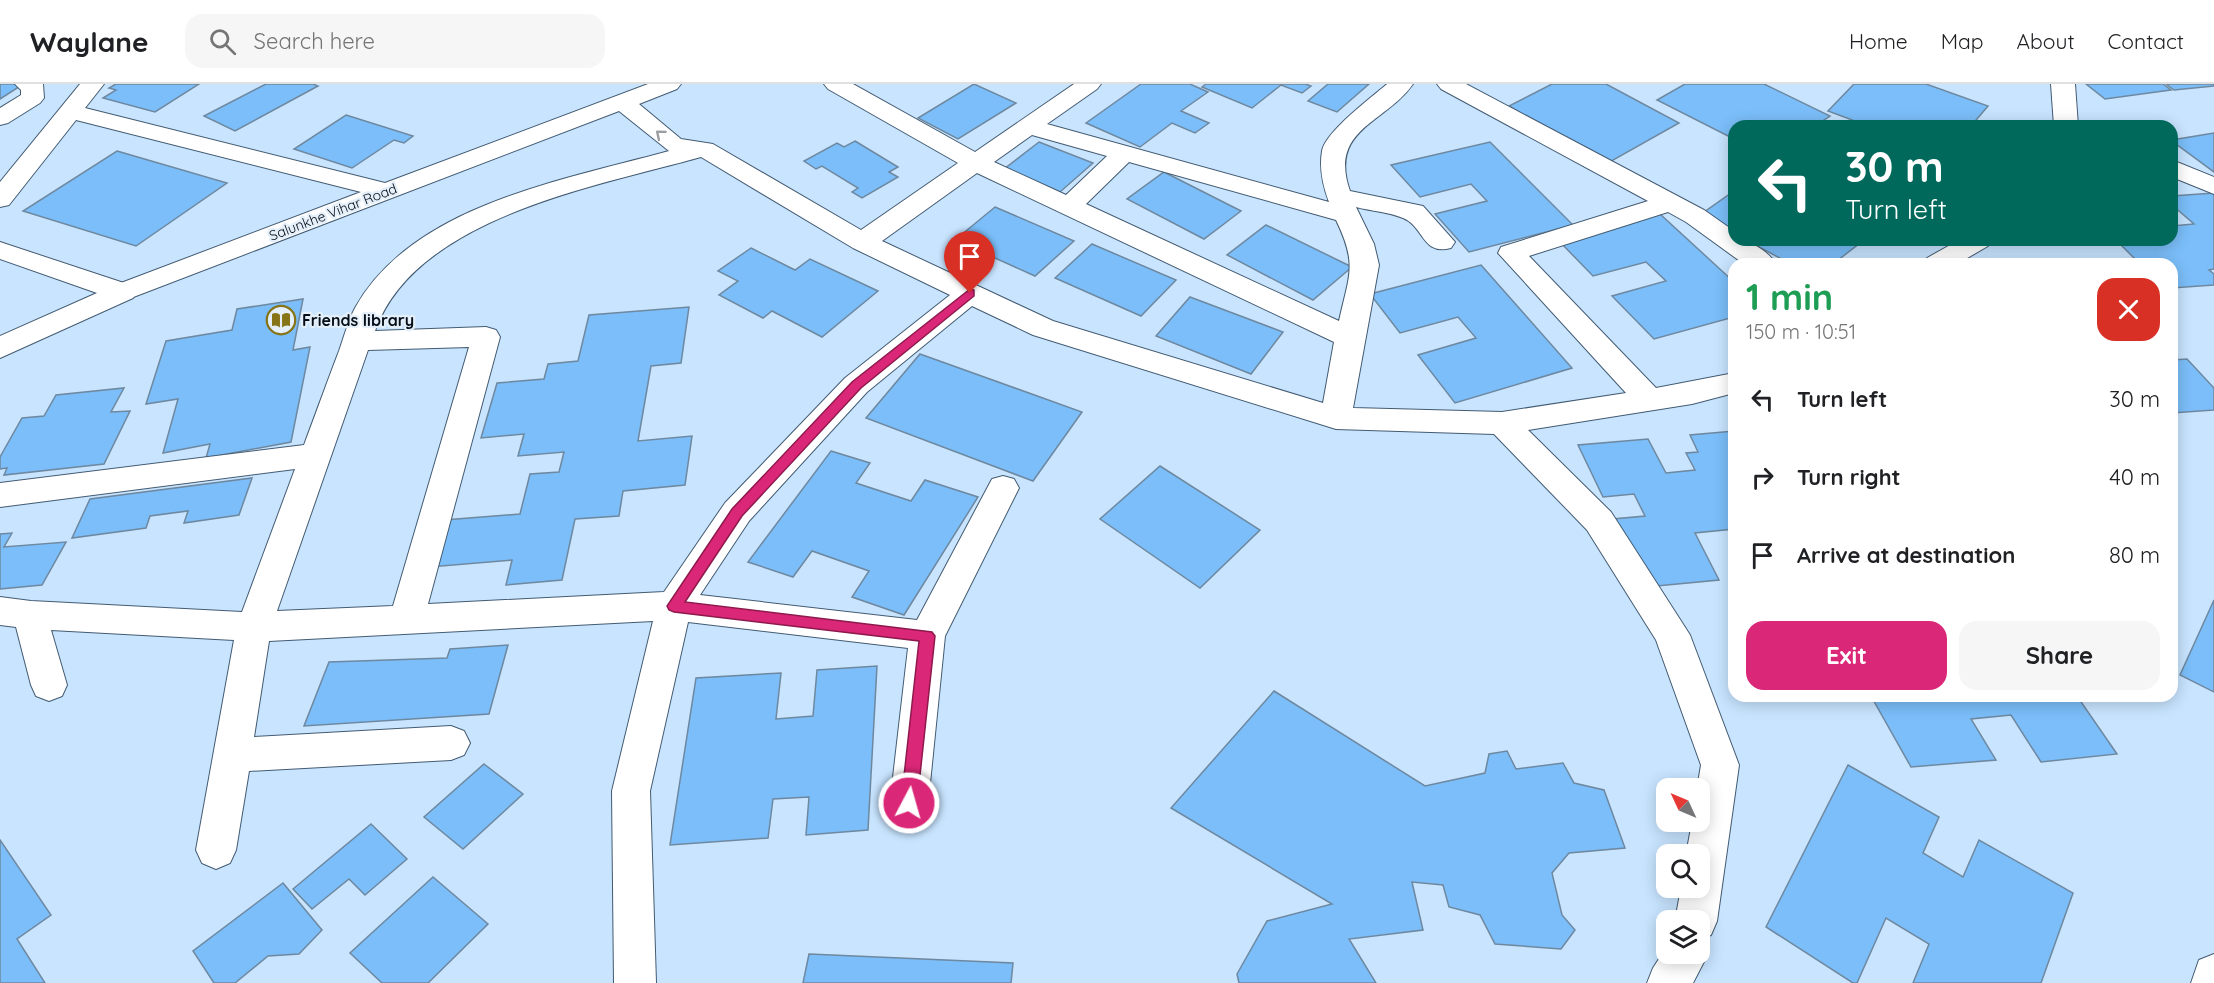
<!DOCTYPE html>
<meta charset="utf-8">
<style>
:root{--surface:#fff;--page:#f6f6f6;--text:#202124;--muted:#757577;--line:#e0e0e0;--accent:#db2777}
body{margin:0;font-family:Quicksand,sans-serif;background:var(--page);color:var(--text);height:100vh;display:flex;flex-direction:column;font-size:22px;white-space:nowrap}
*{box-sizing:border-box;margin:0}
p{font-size:20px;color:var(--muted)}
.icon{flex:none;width:33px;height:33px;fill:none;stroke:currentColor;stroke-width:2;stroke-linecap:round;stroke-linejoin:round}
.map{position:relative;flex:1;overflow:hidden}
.side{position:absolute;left:1728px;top:174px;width:450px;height:444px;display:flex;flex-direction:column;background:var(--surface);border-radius:18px;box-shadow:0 3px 15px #0003}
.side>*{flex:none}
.top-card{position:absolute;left:1728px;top:36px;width:450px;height:126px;border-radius:18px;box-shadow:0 3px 15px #0003;background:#00695c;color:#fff;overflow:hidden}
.needle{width:39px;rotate:314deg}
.tools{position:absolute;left:1656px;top:694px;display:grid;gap:12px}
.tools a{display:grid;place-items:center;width:54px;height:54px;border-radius:12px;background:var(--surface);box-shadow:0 3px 15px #0003;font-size:30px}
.pin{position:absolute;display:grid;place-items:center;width:51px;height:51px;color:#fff;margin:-62px -26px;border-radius:50% 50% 50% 0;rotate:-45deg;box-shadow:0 0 6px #0007}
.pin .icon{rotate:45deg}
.me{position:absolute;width:66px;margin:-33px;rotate:6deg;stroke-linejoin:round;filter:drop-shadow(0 0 4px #0008)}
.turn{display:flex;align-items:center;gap:21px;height:126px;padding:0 18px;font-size:27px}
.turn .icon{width:78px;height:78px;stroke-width:2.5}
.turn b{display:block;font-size:42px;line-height:51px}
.round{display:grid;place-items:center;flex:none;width:63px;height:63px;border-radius:18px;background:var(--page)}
.summary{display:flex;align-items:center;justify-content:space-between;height:102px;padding:0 18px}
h1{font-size:36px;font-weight:700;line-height:45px;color:#1e9e55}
.primary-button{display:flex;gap:12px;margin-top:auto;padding:12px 18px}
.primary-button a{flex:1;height:69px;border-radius:18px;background:var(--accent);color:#fff;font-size:24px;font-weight:700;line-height:69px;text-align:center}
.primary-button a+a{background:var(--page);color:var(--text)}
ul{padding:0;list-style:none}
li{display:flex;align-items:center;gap:18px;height:78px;padding:0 18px}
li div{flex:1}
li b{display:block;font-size:22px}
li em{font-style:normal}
header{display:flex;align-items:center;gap:36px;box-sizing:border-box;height:84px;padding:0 30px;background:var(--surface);border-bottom:2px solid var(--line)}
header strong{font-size:28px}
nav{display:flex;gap:33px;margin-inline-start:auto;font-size:21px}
.search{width:420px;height:54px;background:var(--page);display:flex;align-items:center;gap:15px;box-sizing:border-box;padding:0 21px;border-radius:18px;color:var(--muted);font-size:22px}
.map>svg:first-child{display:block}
.building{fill:#7bbef9;stroke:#6e889f;stroke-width:1.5}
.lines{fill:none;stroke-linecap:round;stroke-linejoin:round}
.minor-casing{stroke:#435b71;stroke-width:2}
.tertiary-casing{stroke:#435b71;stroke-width:2}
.minor{fill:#fff;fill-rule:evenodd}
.tertiary{fill:#fff;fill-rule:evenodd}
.oneway{stroke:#9b9fa2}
.route{fill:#db2777;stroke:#8e194d;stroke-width:1.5}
.labels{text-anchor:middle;stroke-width:4.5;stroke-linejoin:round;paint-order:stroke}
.far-street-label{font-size:14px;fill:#050e17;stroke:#e4effa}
.poi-label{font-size:16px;font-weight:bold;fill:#050e17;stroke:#e4effa;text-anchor:start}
</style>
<header>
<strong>Waylane</strong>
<div class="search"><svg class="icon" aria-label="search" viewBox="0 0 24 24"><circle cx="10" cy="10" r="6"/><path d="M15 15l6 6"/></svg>Search here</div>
<nav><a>Home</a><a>Map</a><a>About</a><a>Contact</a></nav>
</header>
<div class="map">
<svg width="2214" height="899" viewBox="0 0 2214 899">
<rect width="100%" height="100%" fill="#c8e4ff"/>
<!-- building -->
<g class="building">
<path d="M0,0H16L22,1L0,15Z"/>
<path d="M116,0H199L155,28L103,14L116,6L109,4Z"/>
<path d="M266,0H313L318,2L235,47L204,32Z"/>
<path d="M974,0L1016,19L958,55L918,34Z"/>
<path d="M1141,0H1190L1208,8L1181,27L1209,39L1195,49L1172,39L1140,63L1086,39Z"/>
<path d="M1206,0H1305L1311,2L1302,9L1281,1L1252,24L1202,3Z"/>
<path d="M1328,0H1369L1337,28L1308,17Z"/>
<path d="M1552,0H1606L1679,39L1608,79L1509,22Z"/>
<path d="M1685,0H1764L1830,32L1815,42H1734V55L1657,16Z"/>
<path d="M1854,0H1926L1988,22L1971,42H1868L1828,27Z"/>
<path d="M2086,0H2163L2171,6L2105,15Z"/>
<path d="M2166,0H2214V2L2174,6Z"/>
<path d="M346,31L413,52L404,59L394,56L352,84L294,65Z"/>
<path d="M2214,49V88L2172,57V56Z"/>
<path d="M855,57L898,83L889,88L898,93L862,114L852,108L858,104L822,82L816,85L804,77L837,59L844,63Z"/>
<path d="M1039,58L1093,79L1060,108L1004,85Z"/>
<path d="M1490,58L1573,141L1469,168L1435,130L1487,117L1471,100L1420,113L1391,81Z"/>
<path d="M117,67L227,99L136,162L23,127Z"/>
<path d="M1164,88L1241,127L1204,155L1127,115Z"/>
<path d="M1734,107V149L1700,131Z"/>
<path d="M2214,109V185L2209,186L2214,190V201L2172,204V180H2140L2119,159L2172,156V142L2194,140L2172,121V112Z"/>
<path d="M995,123L1074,157L1035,192L955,156Z"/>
<path d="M1660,130L1734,198V233L1654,255L1612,212L1666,197L1646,178L1593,192L1558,156Z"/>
<path d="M1266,141L1352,183L1313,216L1227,171Z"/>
<path d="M1746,156H1864L1833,180H1791Z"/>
<path d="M1092,160L1176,196L1141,232L1055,194Z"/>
<path d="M751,164L795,186L810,175L878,207L822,253L772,227L763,234L719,211L738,197L718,187Z"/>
<path d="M1481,181L1572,284L1455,319L1418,271L1476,254L1458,233L1400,249L1370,210Z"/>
<path d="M1190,213L1283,248L1251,290L1156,252Z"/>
<path d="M303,215L293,266L310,263L291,358L206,374L210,360L163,369L178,315L146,320L166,257L232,246L237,225Z"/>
<path d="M689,223L681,279L651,282L638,357L692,352L685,401L623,407L619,432L575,435L562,496L506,501L512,476L430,483L444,436L520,430L530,390L559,388L564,368L518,372L524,350L481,354L497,299L544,295L548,280L578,277L589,231Z"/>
<path d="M920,270L1082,328L1033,397L866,334Z"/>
<path d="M2187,275L2214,304V326L2172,329V276Z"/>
<path d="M124,304L111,328L130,327L104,380L4,391L7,384L0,385V373L22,334L44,332L56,311Z"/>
<path d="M1734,347V445L1695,449L1719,496L1646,503L1613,435L1645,432L1634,410L1603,413L1578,361L1648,355L1666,389L1695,386L1686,369L1698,368L1690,351Z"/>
<path d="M831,367L870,379L856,399L911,417L925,396L978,413L904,531L852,513L869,487L812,467L793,493L748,478Z"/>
<path d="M1160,382L1260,446L1200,504L1100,435Z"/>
<path d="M252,394L239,431L184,439L188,427L150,432L146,444L72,454L90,415Z"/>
<path d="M12,449L4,463L66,458L42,501L0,505V450Z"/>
<path d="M2214,516V608L2180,591Z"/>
<path d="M508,561L489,630L304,642L329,578L447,574L450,565Z"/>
<path d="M877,582L868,746L806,751L809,713L773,715L768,754L670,761L696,594L781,589L776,635L813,632L817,586Z"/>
<path d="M1274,607L1425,702L1485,689L1489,670L1507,667L1516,685L1563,679L1574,699L1604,706L1625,764L1569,769L1552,789L1562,831L1575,846L1561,865L1495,860L1480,831L1449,823L1443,801L1412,798L1423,846L1349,855L1376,899H1239L1237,890L1267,837L1332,820L1171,724Z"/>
<path d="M1871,612H2077L2117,670L2041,678L2011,631L1971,635L1996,676L1911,683Z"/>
<path d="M484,680L523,710L463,765L424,733Z"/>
<path d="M1848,681L1939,733L1923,769L1963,793L1979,756L2073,809L2041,899H1913L1929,860L1886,834L1857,899H1853L1766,843Z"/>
<path d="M371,740L407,775L365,811L349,795L312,825L293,805Z"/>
<path d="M0,756L51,831L17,855L45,899H0Z"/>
<path d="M433,793L488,840L428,899H382L350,869Z"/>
<path d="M283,799L322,846L299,870L268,872L235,899H214L193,867Z"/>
<path d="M809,870L1013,879L1011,899H803Z"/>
</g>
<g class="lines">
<!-- minor casing -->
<g class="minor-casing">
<g id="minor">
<path d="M15,0H43L44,14L40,19L8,39L0,41V24L21,11V6Z"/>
<path d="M80,0H104L85,24L385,99L648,0H681L677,5L639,20L681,55L713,60L861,146L958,79L828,5L824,0H853L975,68L1074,0H1101L1097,5L1047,40L1329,118C1323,102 1319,85 1322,67C1325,48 1372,13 1387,0H1413C1386,39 1328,45 1350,107L1423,122L1455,158L1451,164C1422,172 1424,142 1403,134C1389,128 1371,127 1356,123L1374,160L1379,181L1353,324L1502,328L1626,309L1498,169L1501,163L1648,117L1441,5L1437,0H1466L1704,126L1734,147V156C1750,156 1767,166 1776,180H1744L1686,138L1668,128L1529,172L1656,304L1734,289V309L1692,320L1528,346L1611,428L1690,551L1739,681L1717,837L1711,851L1701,855L1708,870L1693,899H1647L1653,884L1666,864V870H1700V837H1675L1681,804H1700V771H1686L1692,738H1700V705H1697L1701,681L1656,556L1587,446L1494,350L1336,345L1033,251L972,222L867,308L749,437L700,511L917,536L992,395L1003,392L1014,395L1019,404L945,552L928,719L923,732L909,737L895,732L890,719L908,564L688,538L650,707L656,899H614L612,707L653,537L269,557L254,653L451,642L464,647L470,659L464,671L451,676L249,687L236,766L230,779L216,785L202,779L196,766L234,556L51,546L67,601L62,612L49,617L36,612L31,601L16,543L0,541V513L31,517L242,528L295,385L0,423V399L304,361C316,329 327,298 339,267C344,253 348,237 355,224C412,121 564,96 669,67L619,27L123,217L113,214L109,208L113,202L361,108L76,36L9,121L0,123V98ZM1032,51L1107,72L1066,111L994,78ZM701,73L853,164L950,211L845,294L725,419L664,508L428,520L500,253L496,246L486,243L375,247C415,133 598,102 701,73ZM1129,78L1336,136C1358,181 1349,191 1339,237L1086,120ZM977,89L1334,258L1323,319L1053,237L882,157ZM469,263L393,522L277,527L368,266Z"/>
<path d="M2051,0H2075L2078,42H2054Z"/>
<path d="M2172,76L2214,93V110L2172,93Z"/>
<path d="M1959,156H1992L1988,162L1957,180H1923L1927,174Z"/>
<path d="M2214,870V899H2191L2199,876Z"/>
</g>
</g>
<!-- tertiary casing -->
<g class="tertiary-casing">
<path id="tertiary" d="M0,158L133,202L137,208L133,214L0,274V252L97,209L0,175Z"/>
</g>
<!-- minor -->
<use href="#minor" class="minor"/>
<!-- tertiary -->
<use href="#tertiary" class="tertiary"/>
</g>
<!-- one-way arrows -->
<defs><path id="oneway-chevron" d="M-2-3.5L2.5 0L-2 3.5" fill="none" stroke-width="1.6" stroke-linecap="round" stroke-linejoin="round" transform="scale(1.5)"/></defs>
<use class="oneway" href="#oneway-chevron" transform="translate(660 50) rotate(-140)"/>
<!-- route -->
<path class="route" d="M970,205L974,206V212L861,304L742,432L685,518L932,548L935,552L917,719L914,724L909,726L903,724L901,719L919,557L674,528L669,526L667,522L732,425L852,298Z"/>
<!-- icons -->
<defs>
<g id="library-ring" transform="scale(1.5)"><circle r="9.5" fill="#e4effa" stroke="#877416" stroke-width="1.5"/><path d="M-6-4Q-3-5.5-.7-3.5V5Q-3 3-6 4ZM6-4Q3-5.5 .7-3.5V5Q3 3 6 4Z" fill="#877416"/></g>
</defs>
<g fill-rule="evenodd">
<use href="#library-ring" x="281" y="236"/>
</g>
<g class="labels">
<!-- far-street labels -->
<g class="far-street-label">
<text transform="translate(333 128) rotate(-21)" y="5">Salunkhe Vihar Road</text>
</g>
<!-- poi labels -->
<g class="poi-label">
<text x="302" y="242">Friends library</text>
</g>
</g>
</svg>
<div class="tools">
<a><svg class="needle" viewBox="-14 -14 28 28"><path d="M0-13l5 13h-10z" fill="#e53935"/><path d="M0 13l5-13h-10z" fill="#757577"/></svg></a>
<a><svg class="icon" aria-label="search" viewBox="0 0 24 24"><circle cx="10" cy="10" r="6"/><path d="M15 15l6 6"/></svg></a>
<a><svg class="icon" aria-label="layers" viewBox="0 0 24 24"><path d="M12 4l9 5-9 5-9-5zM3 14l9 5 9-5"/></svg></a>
</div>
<div class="pin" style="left:970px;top:209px;background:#d93025"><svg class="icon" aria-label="arrive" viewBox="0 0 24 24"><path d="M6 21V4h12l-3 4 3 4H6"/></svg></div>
<svg class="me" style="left:909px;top:719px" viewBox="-20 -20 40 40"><circle r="17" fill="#db2777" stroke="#fff" stroke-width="3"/><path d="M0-11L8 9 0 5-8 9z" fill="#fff"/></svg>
<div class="top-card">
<div class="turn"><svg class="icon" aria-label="left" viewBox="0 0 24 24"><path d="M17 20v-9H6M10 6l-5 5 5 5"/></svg><div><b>30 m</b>Turn left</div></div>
</div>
<section class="side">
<div class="summary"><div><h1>1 min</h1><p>150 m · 10:51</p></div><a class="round" style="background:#d93025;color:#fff"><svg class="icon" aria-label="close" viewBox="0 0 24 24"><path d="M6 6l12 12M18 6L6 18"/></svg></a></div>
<ul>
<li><svg class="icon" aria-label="left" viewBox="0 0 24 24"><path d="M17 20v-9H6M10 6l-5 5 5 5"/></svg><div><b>Turn left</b></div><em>30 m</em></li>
<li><svg class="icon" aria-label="right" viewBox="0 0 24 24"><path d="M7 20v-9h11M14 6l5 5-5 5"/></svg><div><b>Turn right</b></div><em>40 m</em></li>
<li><svg class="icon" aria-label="arrive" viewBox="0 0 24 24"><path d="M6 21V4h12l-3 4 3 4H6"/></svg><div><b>Arrive at destination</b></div><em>80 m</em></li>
</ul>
<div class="primary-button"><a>Exit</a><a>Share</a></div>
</section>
</div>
